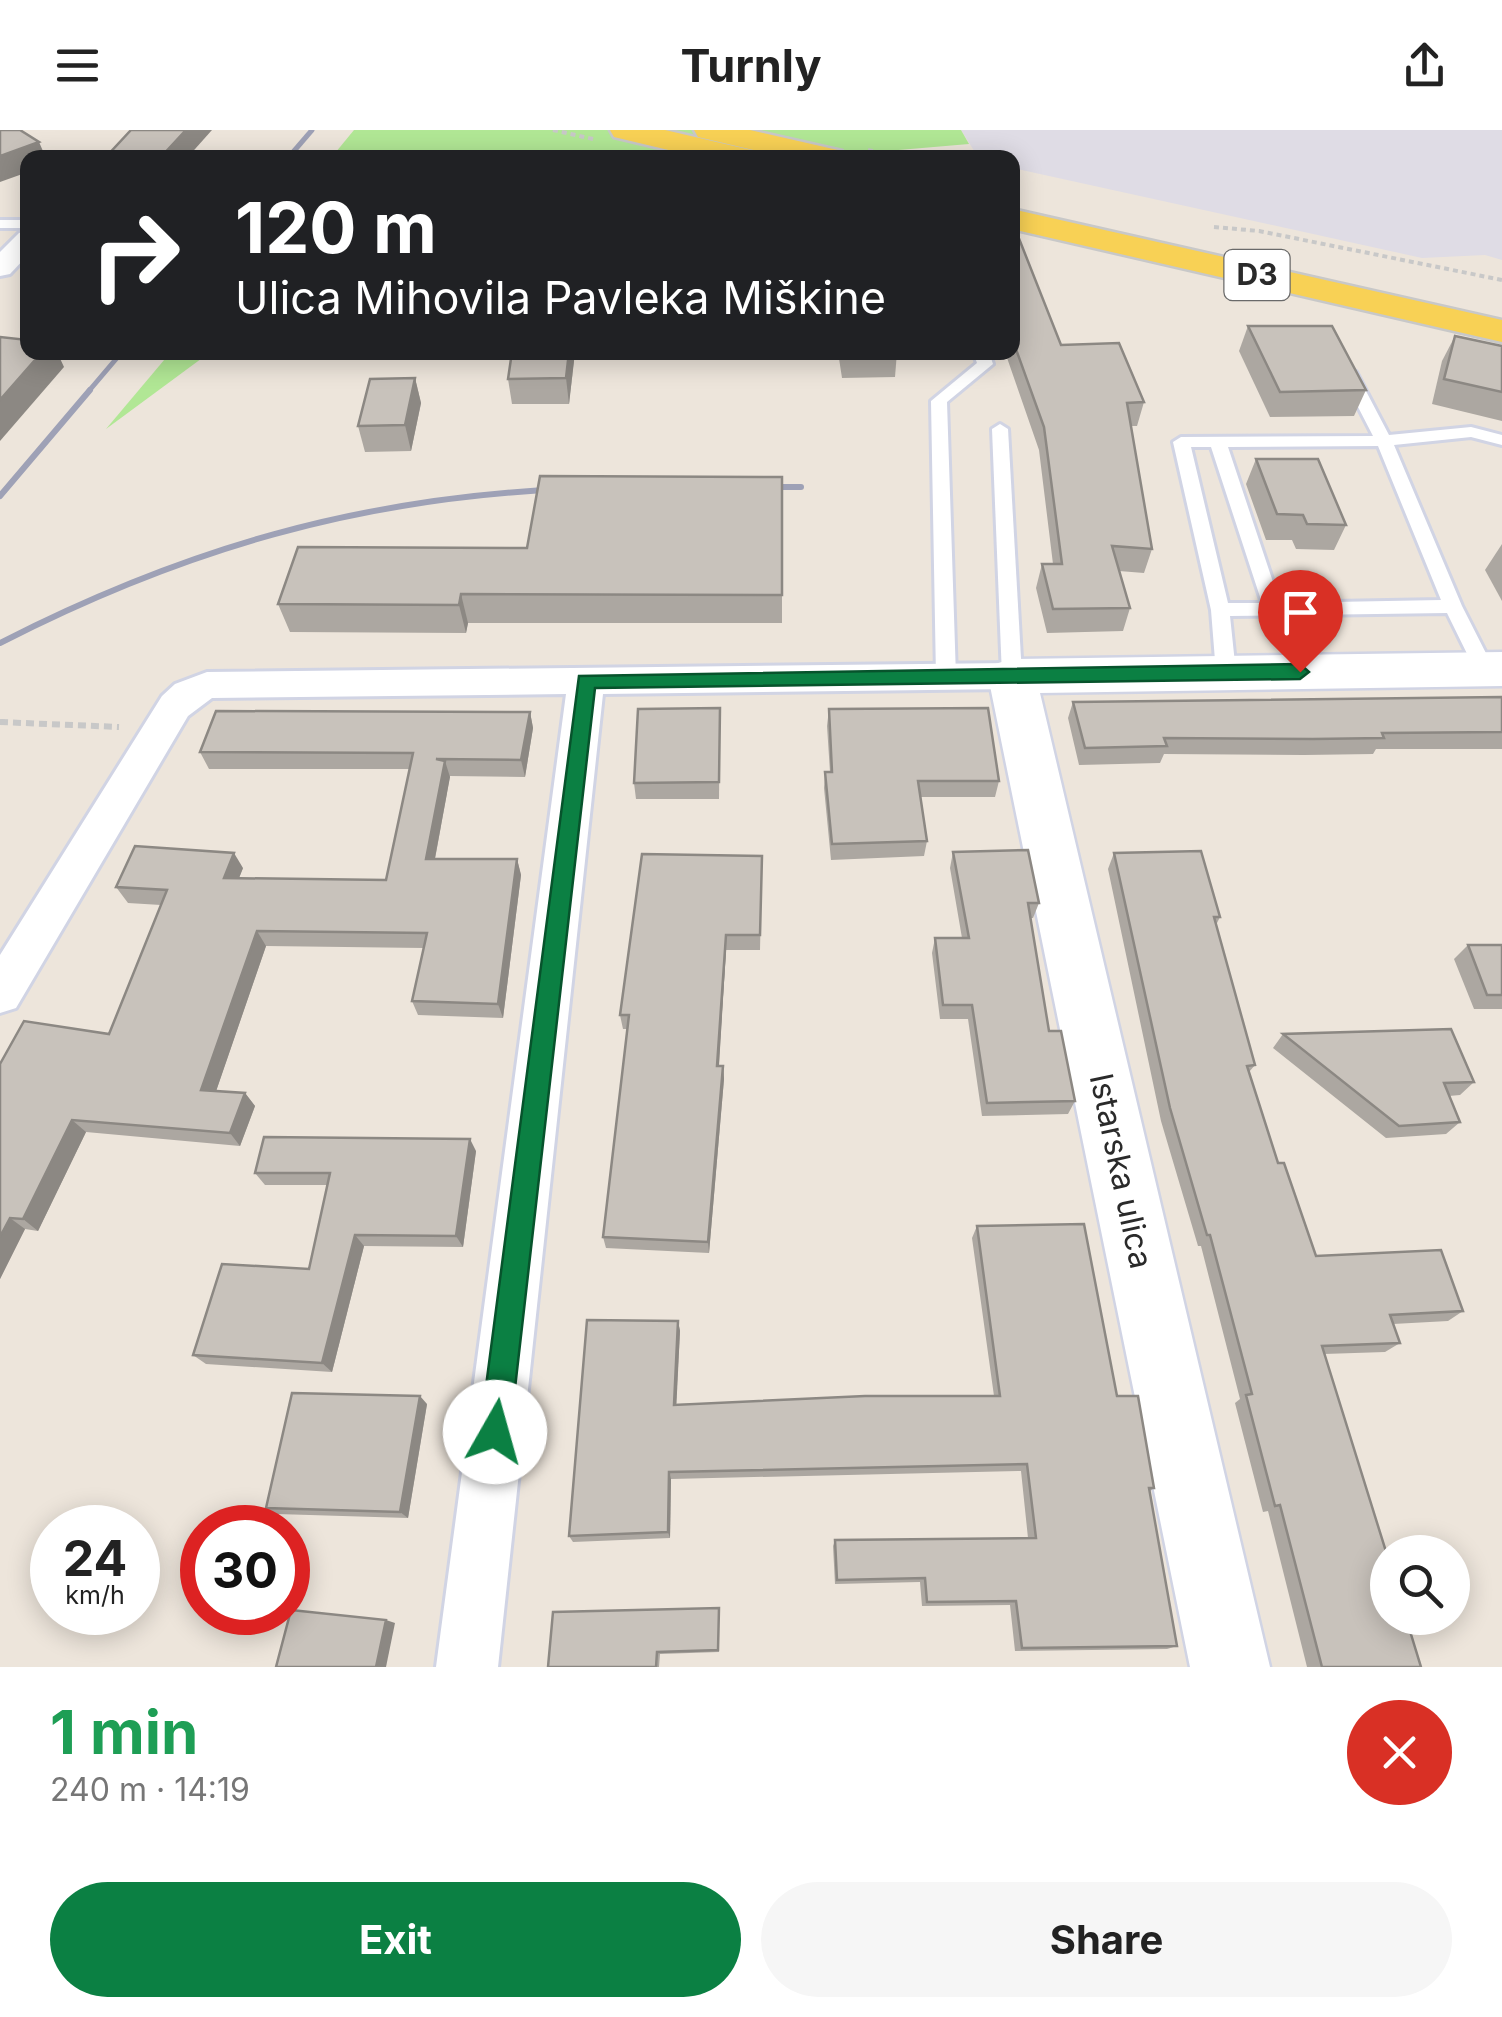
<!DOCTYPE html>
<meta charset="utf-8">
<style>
:root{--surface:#fff;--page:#f6f6f6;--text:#222;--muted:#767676;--accent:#0b8043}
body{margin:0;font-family:Inter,sans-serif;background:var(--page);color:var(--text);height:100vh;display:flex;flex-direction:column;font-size:38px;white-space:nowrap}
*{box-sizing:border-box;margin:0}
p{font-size:32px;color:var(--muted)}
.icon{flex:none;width:55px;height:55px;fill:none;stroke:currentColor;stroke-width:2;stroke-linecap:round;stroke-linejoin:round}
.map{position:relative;height:1537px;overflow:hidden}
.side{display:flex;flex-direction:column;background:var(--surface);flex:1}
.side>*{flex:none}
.guide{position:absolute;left:20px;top:20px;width:1000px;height:210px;border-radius:20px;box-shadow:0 5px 25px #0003;background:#202124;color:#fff;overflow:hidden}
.controls{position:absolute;left:1370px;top:1405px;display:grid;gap:20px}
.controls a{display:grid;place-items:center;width:100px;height:100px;border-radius:50%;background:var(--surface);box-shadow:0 5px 25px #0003;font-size:50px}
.speed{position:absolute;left:30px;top:1375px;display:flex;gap:20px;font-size:50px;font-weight:700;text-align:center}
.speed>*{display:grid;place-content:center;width:130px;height:130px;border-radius:50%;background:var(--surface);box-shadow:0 5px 25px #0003;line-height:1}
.speed small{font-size:25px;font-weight:400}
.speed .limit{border:15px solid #d22;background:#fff;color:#111}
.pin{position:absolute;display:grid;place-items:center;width:85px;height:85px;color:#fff;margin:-102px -42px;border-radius:50% 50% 50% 0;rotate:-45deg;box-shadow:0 0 10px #0007}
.pin .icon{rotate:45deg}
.me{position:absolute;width:110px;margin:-55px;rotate:7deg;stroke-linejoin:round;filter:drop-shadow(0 0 8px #0008)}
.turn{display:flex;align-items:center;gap:35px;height:210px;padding:0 50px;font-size:45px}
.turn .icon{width:130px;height:130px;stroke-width:2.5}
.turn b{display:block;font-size:70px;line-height:85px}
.round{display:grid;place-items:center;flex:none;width:105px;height:105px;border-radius:52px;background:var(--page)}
.head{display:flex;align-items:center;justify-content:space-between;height:170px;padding:0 50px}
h1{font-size:60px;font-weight:700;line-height:75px;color:#1e9e55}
.primary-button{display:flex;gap:20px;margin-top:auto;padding:20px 50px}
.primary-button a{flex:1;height:115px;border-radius:60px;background:var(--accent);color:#fff;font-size:40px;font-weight:700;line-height:115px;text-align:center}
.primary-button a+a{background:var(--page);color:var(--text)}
header{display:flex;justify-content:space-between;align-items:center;height:130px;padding:0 50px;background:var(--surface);font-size:45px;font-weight:700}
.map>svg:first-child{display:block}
.industrial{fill:#dfdce5}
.green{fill:#b1e795}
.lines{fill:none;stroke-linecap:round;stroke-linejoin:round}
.service-casing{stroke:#d1d4e4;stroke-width:6}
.minor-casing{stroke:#d1d4e4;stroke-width:6}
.tertiary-casing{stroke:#d1d4e4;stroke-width:5}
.primary-casing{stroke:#c8c8c8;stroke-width:5}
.path-far2{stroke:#c8c8c8;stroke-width:4;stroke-dasharray:5 4;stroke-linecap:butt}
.path-far1{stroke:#c8c8c8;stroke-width:5;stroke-dasharray:6 4;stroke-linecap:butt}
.path{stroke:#c8c8c8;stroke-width:6;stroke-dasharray:8 5;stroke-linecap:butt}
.service{fill:#fff;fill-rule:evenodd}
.minor{fill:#fff;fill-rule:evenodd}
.tertiary{fill:#fff;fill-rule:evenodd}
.primary{fill:#f8d155;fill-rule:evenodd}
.rail-far1{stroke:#9ea1b6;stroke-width:5}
.rail{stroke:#9ea1b6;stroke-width:6}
.wall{fill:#aca7a1}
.shaded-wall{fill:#8c8883}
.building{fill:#c8c2bb;stroke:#8c8883;stroke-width:2.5}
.route{fill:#0b8043;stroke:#07532c;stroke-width:2.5}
.labels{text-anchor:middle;stroke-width:10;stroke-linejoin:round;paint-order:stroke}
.shield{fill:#fff;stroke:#6a6a6a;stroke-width:2.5}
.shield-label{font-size:30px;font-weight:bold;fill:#2a2a2a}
.street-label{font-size:32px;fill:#2a2a2a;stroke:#fff}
</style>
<header><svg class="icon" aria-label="menu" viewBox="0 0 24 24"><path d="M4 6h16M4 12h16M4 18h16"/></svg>Turnly<svg class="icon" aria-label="share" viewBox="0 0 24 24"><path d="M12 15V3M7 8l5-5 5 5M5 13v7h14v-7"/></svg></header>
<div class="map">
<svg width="1502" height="1537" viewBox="0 0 1502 1537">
<rect width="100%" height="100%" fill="#ede5db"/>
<!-- industrial -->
<path class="industrial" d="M961,0H1502V130L1485,125L1422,128L1013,38L1012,28L978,27Z"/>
<!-- green -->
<g class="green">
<path d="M354,0H961L969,14L805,28H331Z"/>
<path d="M170,223H209L106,299Z"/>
</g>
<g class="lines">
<!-- service casing -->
<g class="service-casing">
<g id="service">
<rect x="0" y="90" width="28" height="8"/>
<path d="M973,222H989L993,234L947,272L956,547L946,554L936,547L931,271L977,233Z"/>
<path d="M1348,237L1356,242L1389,305L1471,297L1502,305V315L1471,307L1394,315L1462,476L1494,539L1491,544H1477L1447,483L1230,486L1236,543L1226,550L1216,543L1211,480L1173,312L1181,307L1373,306L1340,242ZM1378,316L1441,470L1280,473L1228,317ZM1191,317H1211L1262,473H1228Z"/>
<path d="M1000,294L1008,299L1022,546L1012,553L1002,546L992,299Z"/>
</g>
</g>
<!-- minor casing -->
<g class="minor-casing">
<g id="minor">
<path d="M28,101V125L10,144L0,146V122L19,103Z"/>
<path d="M1012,533L1025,537L1031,546L1025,555L1012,559L603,564L498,1537H436L566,564L212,568L188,586L16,878L0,883V825L162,566L175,554L207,542Z"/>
</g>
</g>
<!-- tertiary casing -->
<g class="tertiary-casing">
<path id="tertiary" d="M1502,522V556L1040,563L1270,1537H1190L988,546L995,534L1012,529Z"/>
</g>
<!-- primary casing -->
<g class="primary-casing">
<g id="primary">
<path d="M610,0H665L755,21L760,28H702L614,7Z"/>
<path d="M694,0H750L842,21L847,28H788L698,7Z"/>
<path d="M1012,79L1502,190V212L1012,99Z"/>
</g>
</g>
<!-- path-far2 -->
<g class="path-far2">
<path d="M553,0L593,9"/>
<path d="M868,20L901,28"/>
<path d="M1214,97L1259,101L1502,150"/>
</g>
<!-- path-far1 -->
<path class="path-far1" d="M0,592H5"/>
<!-- path -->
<path class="path" d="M0,592L119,597"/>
<!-- service -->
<use href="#service" class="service"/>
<!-- minor -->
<use href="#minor" class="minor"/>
<!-- tertiary -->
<use href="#tertiary" class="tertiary"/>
<!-- primary -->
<use href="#primary" class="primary"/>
<!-- rail-far1 -->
<g class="rail-far1">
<path d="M288,28L312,0"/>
<path d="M88,262L122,222"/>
</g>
<!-- rail -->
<g class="rail">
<path d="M756,357H801"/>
<path d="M0,366L90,260"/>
<path d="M0,513C184,419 359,368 566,359"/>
</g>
</g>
<!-- wall -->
<g class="wall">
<path d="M1012,106L1061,215L1144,272L1137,296H1131L1152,419L1144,443L1119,441L1130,478L1123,501L1047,503L1036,458L1042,434H1053L1039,320L1005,222H1012Z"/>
<path d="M1248,196L1366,260L1354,286L1270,287L1239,221Z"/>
<path d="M1455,206L1502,216V291L1432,274L1442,231Z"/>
<path d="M575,222L569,274H512L508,249Z"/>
<path d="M838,222H897L895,247L842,248Z"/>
<path d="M415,248L421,273L411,321L365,322L358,296Z"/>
<path d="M1256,329L1346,395L1334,420L1296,419L1292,410H1266L1246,354Z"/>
<path d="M1502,414V471L1485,440Z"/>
<path d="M298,417L782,465V493H468L466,503L290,502L278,474Z"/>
<path d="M1502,567V619H1376L1373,624L1304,625L1164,624L1160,633L1079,635L1068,588L1073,572Z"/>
<path d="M720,578L719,669H636L634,653Z"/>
<path d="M829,579L999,651L995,667H921L927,711L924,726L831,730L824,658L825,642H830L827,596Z"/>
<path d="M530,582L533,598L525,647L450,646L435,729H517L521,745L503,888L418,885L412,871L424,818L266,816L216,961L245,963L255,976L240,1016L86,1002L38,1101L25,1099L0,1149V934L109,904L161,775L128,773L116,757L243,738L239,748L386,750L410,639H209L200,622Z"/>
<path d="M953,722L1039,773L1033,788H1031L1049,901L1075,971L1068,984L982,986L968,889H940L932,823L935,808H962L950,738Z"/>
<path d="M1114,723L1220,787L1216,795L1255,935L1249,942L1278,1033L1316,1126L1463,1181L1448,1191L1393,1194L1400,1213L1385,1222L1324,1224L1421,1537H1307L1268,1381L1263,1382L1235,1273L1240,1269L1201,1116H1198L1161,991L1108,739Z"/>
<path d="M762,726L760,820H726L719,936H723L724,949L709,1123L606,1118L603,1107L628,899H623L620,885Z"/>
<path d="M1468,815H1502V879H1474L1454,829Z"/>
<path d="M1283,904L1474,952L1460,965L1449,966L1460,992L1446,1004L1386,1008L1273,918Z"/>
<path d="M476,1021L463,1117L364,1116L332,1242L206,1234L193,1225L309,1139L327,1055H265L255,1043Z"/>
<path d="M977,1096L1117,1266L1154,1358L1150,1361L1177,1516L1167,1519L1015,1521L1010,1475L922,1476L920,1452L835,1454L833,1416L835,1410L1028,1408L1021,1341L671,1349L670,1408L573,1412L569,1406L678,1191L680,1201L676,1274L994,1266L972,1108Z"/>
<path d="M427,1274L408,1388L277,1384L266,1378Z"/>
<path d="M719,1482V1522L660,1524L659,1537H548Z"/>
</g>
<!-- shaded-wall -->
<g class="shaded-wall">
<path d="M186,0H212L187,28H160Z"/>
<path d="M39,12L46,28H28V42L0,52V26Z"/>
<path d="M42,222H57L64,237L0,311V270Z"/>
<path d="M569,222H575L569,274L566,248Z"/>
<path d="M415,248L421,273L411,321L405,295Z"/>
<path d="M461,464L468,493L466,503L459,475Z"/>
<path d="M530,582L533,598L525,647L521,630Z"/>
<path d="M445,631L450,647L432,744L426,729Z"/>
<path d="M234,723L243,738L233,763L224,748Z"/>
<path d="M517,729L521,745L503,888L498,874Z"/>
<path d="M257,801L266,816L212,973L201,960Z"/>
<path d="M726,805V820L718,949L717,936Z"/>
<path d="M723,936L724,949L709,1123L708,1112Z"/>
<path d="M245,963L255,976L240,1016L230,1003Z"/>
<path d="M72,990L86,1002L38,1101L23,1089Z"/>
<path d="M470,1009L476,1021L463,1117L456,1106Z"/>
<path d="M10,1088L25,1099L0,1149V1107Z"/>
<path d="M355,1105L364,1116L332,1242L322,1233Z"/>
<path d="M678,1191L680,1201L676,1283L674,1275Z"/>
<path d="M420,1266L427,1274L408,1388L400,1382Z"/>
<path d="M669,1342L671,1349L670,1408L668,1402Z"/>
<path d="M386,1490L395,1493L386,1537H376Z"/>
</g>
<!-- building -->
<g class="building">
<path d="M0,0H20L39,12L0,26Z"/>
<path d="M131,0H186L160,28H105Z"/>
<path d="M1012,106H1018L1061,215L1119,213L1144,272L1127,273L1152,419L1112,416L1130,478L1053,479L1042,434H1062L1044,297L1012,208Z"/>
<path d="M1248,196H1332L1366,260L1280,262Z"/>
<path d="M1455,206L1502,216V262L1444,249Z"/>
<path d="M0,207L28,210V222H42L0,270Z"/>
<path d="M512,222H569L566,248L508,249Z"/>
<path d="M415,248L405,295L358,296L370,249Z"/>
<path d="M1256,329H1318L1346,395L1307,394L1303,385L1277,384Z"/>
<path d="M540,346L782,347V465L461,464L459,475L278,474L298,417L527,418Z"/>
<path d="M1502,567V602L1382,603L1384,608L1313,609L1164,608L1167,616L1085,618L1073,572Z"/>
<path d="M720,578L719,652L634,653L638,579Z"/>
<path d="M988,578L999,651H918L927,711L832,714L825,642H832L829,579Z"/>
<path d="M216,581L530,582L521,630L436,629L445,631L426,729H517L498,874L412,871L427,803L257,801L201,960L245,963L230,1003L72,990L23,1089L10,1088L0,1107V934L24,891L109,904L167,760L116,757L135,716L234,723L224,748L386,750L413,623L200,622Z"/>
<path d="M1028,720L1039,773H1028L1049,901H1061L1075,971L987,973L972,875H943L935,808H969L953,722Z"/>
<path d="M1201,721L1220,787H1214L1255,935L1247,936L1278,1033H1284L1316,1126L1441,1120L1463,1181L1390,1185L1400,1213L1322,1216L1388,1428V1488H1406L1421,1537H1322L1280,1375L1275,1376L1246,1265L1252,1264L1210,1105H1207L1170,978L1114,723Z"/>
<path d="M642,724L762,726L760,805H726L717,936H723L708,1112L603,1107L629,885H620Z"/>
<path d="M1468,815H1502V865H1487Z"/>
<path d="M1451,899L1474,952L1444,953L1460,992L1399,996L1283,904Z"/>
<path d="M264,1007L470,1009L456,1106L355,1105L322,1233L193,1225L222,1134L309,1139L330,1043H255Z"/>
<path d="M1084,1094L1117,1266H1138L1154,1358H1149L1177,1516L1022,1518L1016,1471L927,1472L925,1448L837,1450L835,1410L1036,1408L1027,1334L669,1342L668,1402L569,1406L587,1190L678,1191L674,1275L865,1266H1000L977,1096Z"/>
<path d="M292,1263L420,1266L400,1382L266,1378Z"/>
<path d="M719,1478L718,1520L657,1522L656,1537H548L553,1482Z"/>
<path d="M291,1480L386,1490L376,1537H276Z"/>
</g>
<!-- route -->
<path class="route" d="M1300,534L1309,542L1300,549L595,558L510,1302L505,1312L495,1317L484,1312L480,1302L579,546Z"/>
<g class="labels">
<!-- shield labels -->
<rect class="shield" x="1224.5" y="120" width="65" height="50" rx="8"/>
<g class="shield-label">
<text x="1257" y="155">D3</text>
</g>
<!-- street labels -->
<g class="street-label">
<text transform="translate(1121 1041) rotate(78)" y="11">Istarska ulica</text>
</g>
</g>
</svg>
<div class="controls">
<a><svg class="icon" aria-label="search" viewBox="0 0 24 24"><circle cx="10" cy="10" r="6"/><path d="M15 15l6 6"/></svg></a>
</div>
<div class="speed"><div>24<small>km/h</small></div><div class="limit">30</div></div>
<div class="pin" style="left:1300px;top:542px;background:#d93025"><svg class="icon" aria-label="arrive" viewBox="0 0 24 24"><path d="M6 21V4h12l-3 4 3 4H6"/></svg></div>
<svg class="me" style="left:495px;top:1302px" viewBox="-20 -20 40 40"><circle r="19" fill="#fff"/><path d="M0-13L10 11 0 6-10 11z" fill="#0b8043"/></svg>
<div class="guide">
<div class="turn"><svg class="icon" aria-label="right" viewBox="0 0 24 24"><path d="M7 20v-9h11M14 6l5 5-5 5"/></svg><div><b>120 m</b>Ulica Mihovila Pavleka Miškine</div></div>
</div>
</div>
<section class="side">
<div class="head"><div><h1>1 min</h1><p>240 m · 14:19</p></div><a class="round" style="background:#d93025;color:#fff"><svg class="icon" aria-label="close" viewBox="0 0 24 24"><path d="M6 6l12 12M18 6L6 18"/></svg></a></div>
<div class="primary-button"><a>Exit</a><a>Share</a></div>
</section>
